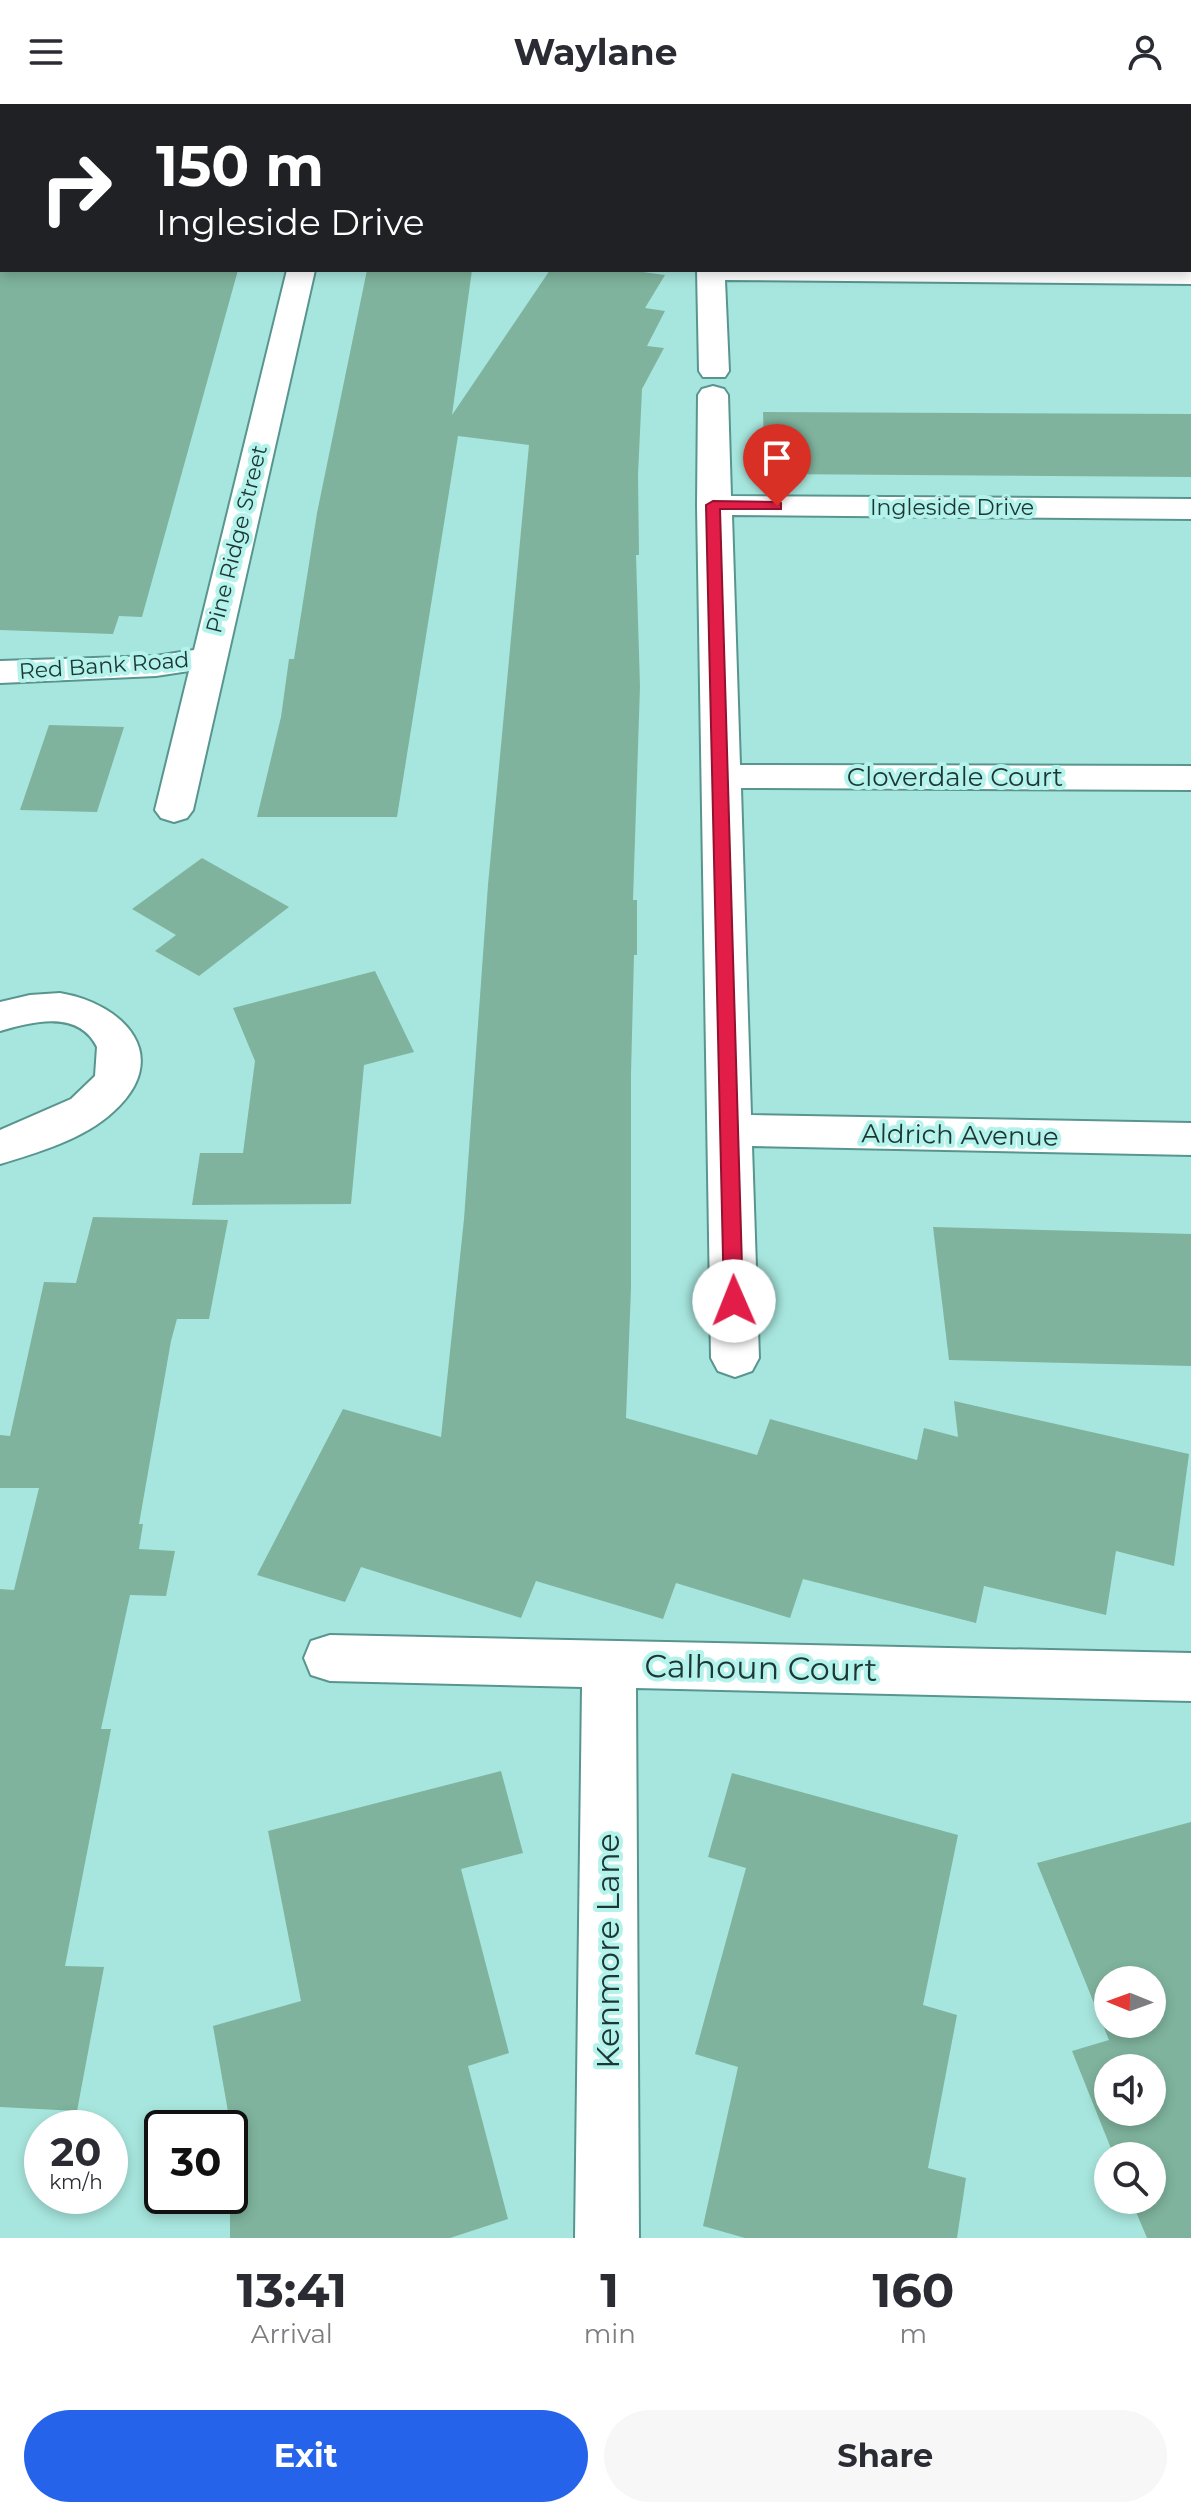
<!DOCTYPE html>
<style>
:root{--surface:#fff;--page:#f7f7f7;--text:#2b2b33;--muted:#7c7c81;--accent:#2563eb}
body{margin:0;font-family:Montserrat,sans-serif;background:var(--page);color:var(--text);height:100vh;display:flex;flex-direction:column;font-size:30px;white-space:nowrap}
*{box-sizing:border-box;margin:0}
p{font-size:26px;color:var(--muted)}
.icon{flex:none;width:44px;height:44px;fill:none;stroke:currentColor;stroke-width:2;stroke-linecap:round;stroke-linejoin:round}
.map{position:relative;height:2134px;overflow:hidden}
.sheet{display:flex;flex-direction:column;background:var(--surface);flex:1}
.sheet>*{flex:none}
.banner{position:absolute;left:0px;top:0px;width:1192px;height:168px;box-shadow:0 4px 12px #0003;background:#202124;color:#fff;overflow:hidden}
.needle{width:52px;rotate:271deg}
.controls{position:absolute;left:1094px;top:1862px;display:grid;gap:16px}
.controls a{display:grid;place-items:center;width:72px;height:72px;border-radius:50%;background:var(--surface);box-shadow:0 4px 12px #0003;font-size:40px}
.speed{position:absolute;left:24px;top:2006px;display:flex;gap:16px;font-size:40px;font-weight:700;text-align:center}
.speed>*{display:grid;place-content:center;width:104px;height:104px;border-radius:50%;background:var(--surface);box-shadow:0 4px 12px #0003;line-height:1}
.speed small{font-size:20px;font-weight:400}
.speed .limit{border:4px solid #111;border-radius:12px;background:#fff;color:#111}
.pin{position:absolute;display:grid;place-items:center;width:68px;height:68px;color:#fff;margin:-82px -34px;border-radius:50% 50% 50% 0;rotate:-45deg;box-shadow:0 0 8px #0007}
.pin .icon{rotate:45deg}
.me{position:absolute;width:88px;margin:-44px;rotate:359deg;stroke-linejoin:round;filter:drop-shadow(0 0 6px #0008)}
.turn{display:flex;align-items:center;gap:28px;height:168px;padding:0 24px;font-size:36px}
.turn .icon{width:104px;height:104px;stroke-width:2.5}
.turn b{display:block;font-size:56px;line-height:68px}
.eta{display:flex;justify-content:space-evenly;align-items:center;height:136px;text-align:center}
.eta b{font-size:48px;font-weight:700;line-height:56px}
.primary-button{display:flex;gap:16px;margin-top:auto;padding:16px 24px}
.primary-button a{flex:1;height:92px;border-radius:48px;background:var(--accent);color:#fff;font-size:32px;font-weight:700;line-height:92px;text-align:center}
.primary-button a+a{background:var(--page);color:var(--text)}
header{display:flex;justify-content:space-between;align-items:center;height:104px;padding:0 24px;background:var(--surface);font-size:36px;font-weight:700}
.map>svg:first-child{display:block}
.building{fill:#7fb39d;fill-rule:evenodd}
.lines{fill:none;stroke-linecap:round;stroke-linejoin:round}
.minor-casing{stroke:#58958e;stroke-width:4}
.minor{fill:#fff;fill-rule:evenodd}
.route{fill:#e11d48;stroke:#92132f;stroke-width:2}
.labels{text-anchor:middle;stroke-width:8;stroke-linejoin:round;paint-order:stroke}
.far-street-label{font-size:22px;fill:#1d3633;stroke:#b4f3eb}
.street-label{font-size:26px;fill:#1d3633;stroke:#b4f3eb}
.near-street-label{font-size:32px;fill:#1d3633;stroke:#b4f3eb}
</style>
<header><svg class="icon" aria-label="menu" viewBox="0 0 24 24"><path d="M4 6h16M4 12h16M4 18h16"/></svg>Waylane<svg class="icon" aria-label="person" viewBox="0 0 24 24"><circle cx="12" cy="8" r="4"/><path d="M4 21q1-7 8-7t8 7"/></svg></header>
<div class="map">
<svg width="1191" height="2134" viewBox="0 0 1191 2134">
<rect width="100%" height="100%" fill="#a7e6de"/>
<!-- building -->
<g class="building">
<path d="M0,166H238L142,513L119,512L113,530L0,526Z"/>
<path d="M367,166H472L452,311L550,166H628L665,171L645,204L665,207L647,242L664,244L642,285L638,371L639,451H636L640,582L633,796H637V851H634L631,970V1184L626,1314L757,1351L770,1315L917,1356L924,1324L958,1333L954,1297L1189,1350L1174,1462L1116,1447L1106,1511L984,1482L976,1519L803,1475L790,1514L676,1479L663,1515L536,1477L521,1514L361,1463L345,1498L257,1471L343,1305L441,1333L464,1115L488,781L529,341L458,332L397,713H257L281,613L289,555H294L317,409Z"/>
<path d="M763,308L1191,310V373L765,370Z"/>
<path d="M49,621L124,623L97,708L20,706Z"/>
<path d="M202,754L289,803L199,872L155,847L176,831L132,805Z"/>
<path d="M375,867L414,948L364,961L351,1100L192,1101L200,1049H243L255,957L233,904Z"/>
<path d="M93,1113L228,1116L209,1215H177L171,1237L139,1420H143L139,1445L175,1447L166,1492L130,1491L101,1625H111L65,1862L104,1863L77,2007L0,2003V1485L14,1486L39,1384H0V1331L10,1332L44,1178L76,1179Z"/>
<path d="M933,1123L1191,1130V1262L949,1256Z"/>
<path d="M501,1667L523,1749L461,1765L509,1949L468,1962L508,2115L450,2134H230V2079L240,2076L213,1922L301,1897L268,1727Z"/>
<path d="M732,1669L958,1731L923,1901L957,1911L928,2064L966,2074L957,2134H745L703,2122L738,1963L695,1950L746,1764L708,1753Z"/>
<path d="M1191,1718V2134H1147L1131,2096H1152V2052H1114L1072,1947L1109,1936L1037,1759ZM1108,1876H1152V1920H1108ZM1108,1964H1152V2008H1108Z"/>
</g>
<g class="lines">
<!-- minor casing -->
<g class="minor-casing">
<g id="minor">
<path d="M329,0H353L354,2H328Z"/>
<path d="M693,0H717L718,2H692Z"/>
<rect x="1190" y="4" width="1" height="16"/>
<path d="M2,7V27L0,28V8Z"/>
<path d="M1191,164V180L725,176L729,267L725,273H703L699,267L697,166Z"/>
<path d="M287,166H315L193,706L187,714L174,718L161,714L155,706L189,567L156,572L0,579V557L156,552L194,546Z"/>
<path d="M713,282L724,285L728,291L731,392L1191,395V415L732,411L740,661L1191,662V686L741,684L751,1011L1191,1019V1051L752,1042L759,1254L752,1267L735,1273L718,1267L711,1254L697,401L698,291L702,285Z"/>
<path d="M60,889C125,900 174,953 113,1008C84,1035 37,1049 0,1060V1026L71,995L95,972L97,943C78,905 32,918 0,927V898L30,891Z"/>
<path d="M330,1531L1191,1549V1597L636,1584L639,2134H575L582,1583L330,1577L311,1571L304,1554L311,1537Z"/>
</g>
</g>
<!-- minor -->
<use href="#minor" class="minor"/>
</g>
<!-- route -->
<path class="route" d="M777,398L781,399V405H720L743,1197L734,1204L724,1197L706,401L713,397Z"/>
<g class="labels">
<!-- far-street labels -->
<g class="far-street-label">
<text x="952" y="411">Ingleside Drive</text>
<text transform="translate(236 435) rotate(-76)" y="8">Pine Ridge Street</text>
<text transform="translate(104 561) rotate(-4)" y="8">Red Bank Road</text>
</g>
<!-- street labels -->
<g class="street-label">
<text x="955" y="682">Cloverdale Court</text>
<text transform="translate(960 1031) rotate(1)" y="9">Aldrich Avenue</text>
</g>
<!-- near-street labels -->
<g class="near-street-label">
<text transform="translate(761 1564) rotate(1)" y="11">Calhoun Court</text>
<text transform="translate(608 1847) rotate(-90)" y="11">Kenmore Lane</text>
</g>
</g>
</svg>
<div class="controls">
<a><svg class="needle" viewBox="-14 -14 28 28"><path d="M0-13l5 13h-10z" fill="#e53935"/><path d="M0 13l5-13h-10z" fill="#7c7c81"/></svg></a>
<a><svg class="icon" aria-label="sound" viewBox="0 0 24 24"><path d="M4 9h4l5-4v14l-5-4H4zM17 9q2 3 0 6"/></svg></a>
<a><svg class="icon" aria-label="search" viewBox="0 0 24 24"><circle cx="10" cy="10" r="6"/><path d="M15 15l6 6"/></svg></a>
</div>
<div class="speed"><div>20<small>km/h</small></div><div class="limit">30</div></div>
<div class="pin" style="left:777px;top:402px;background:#d93025"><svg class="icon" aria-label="arrive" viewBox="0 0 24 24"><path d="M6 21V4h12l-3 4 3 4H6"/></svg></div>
<svg class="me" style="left:734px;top:1197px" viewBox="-20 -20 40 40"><circle r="19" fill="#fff"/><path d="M0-13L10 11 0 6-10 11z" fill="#e11d48"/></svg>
<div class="banner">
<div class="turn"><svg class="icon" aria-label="right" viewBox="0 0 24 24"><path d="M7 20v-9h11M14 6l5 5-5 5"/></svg><div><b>150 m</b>Ingleside Drive</div></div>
</div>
</div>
<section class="sheet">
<div class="eta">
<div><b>13:41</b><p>Arrival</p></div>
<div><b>1</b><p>min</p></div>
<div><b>160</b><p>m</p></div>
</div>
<div class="primary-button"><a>Exit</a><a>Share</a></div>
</section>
